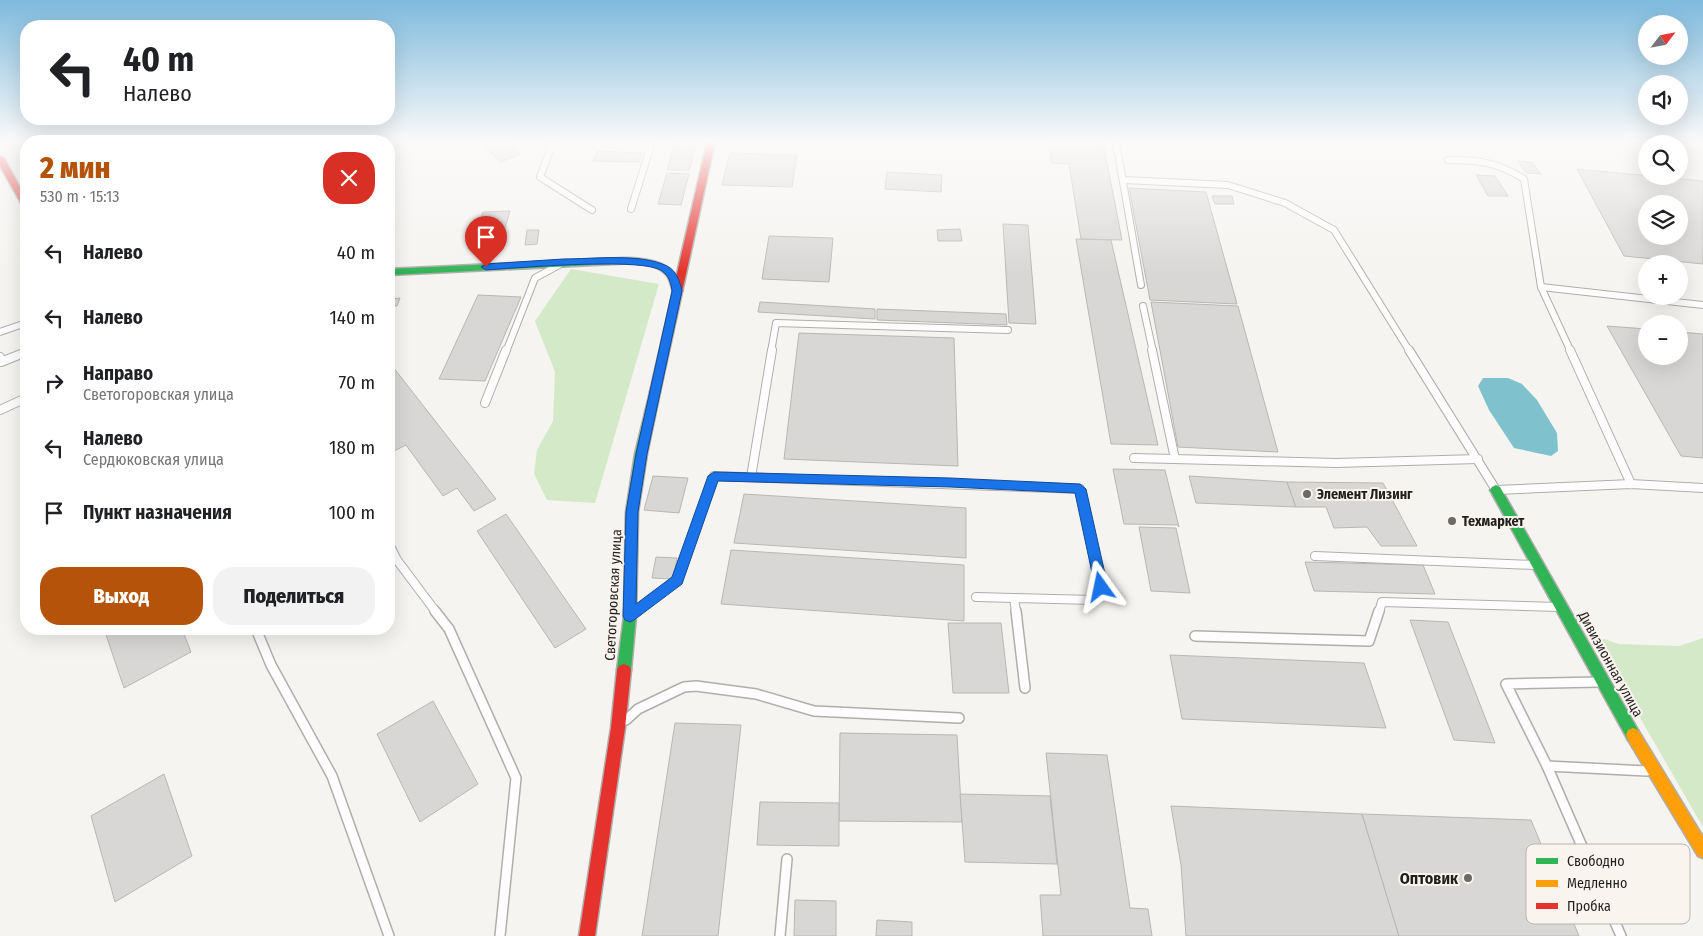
<!DOCTYPE html>
<html lang="ru">
<meta charset="utf-8">
<style>
:root{--surface:#fff;--page:#f2f2f2;--text:#202124;--muted:#757577;--accent:#b45309}
body{margin:0;font-family:"Fira Sans Condensed",sans-serif;background:var(--page);color:var(--text);height:100vh;display:flex;flex-direction:column;font-size:19px;white-space:nowrap}
*{box-sizing:border-box;margin:0}
p{font-size:16px;color:var(--muted)}
.icon{flex:none;width:28px;height:28px;fill:none;stroke:currentColor;stroke-width:2;stroke-linecap:round;stroke-linejoin:round}
.map{position:relative;flex:1;overflow:hidden}
.side{position:absolute;left:20px;top:135px;width:375px;height:500px;display:flex;flex-direction:column;background:var(--surface);border-radius:20px;box-shadow:0 5px 20px #0002}
.side>*{flex:none}
.hud{position:absolute;left:20px;top:20px;width:375px;height:105px;border-radius:20px;box-shadow:0 5px 20px #0002;background:#fff;color:var(--text);overflow:hidden}
.needle{width:32px;rotate:58deg}
.tools{position:absolute;left:1638px;top:15px;display:grid;gap:10px}
.tools a{display:grid;place-items:center;width:50px;height:50px;border-radius:50%;background:var(--surface);box-shadow:0 5px 20px #0002;font-size:25px}
.pin{position:absolute;display:grid;place-items:center;width:42px;height:42px;color:#fff;margin:-51px -21px;border-radius:50% 50% 50% 0;rotate:-45deg;box-shadow:0 0 5px #0007}
.pin .icon{rotate:45deg}
.me{position:absolute;width:55px;margin:-28px;rotate:348deg;stroke-linejoin:round;filter:drop-shadow(0 0 4px #0008)}
.turn{display:flex;align-items:center;gap:18px;height:105px;padding:0 20px;font-size:22px}
.turn .icon{width:65px;height:65px;stroke-width:2.5}
.turn b{display:block;font-size:35px;line-height:42px}
.round{display:grid;place-items:center;flex:none;width:52px;height:52px;border-radius:20px;background:var(--page)}
.headline{display:flex;align-items:center;justify-content:space-between;height:85px;padding:0 20px}
h1{font-size:30px;font-weight:800;line-height:38px;color:var(--accent)}
.primary-button{display:flex;gap:10px;margin-top:auto;padding:10px 20px}
.primary-button a{flex:1;height:58px;border-radius:20px;background:var(--accent);color:#fff;font-size:20px;font-weight:800;line-height:58px;text-align:center}
.primary-button a+a{background:var(--page);color:var(--text)}
ul{padding:0;list-style:none}
li{display:flex;align-items:center;gap:15px;height:65px;padding:0 20px}
li div{flex:1}
li b{display:block;font-size:19px}
li em{font-style:normal}
.map>svg:first-child{display:block}
.green{fill:#d4e9c7}
.water{fill:#7fc2cd}
.building{fill:#d9d7d5;stroke:#b8b7b4;fill-rule:evenodd}
.lines{fill:none;stroke-linecap:round;stroke-linejoin:round}
.lane-far2-casing{stroke:#b0aeab;stroke-width:8}
.lane-far1-casing{stroke:#b0aeab;stroke-width:10}
.lane-casing{stroke:#b0aeab;stroke-width:12}
.fast-casing{stroke:#b0aeab;stroke-width:3}
.slow-casing{stroke:#b0aeab;stroke-width:3}
.jam-casing{stroke:#b0aeab;stroke-width:3}
.lane-far2{stroke:#fefdfd;stroke-width:6}
.lane-far1{stroke:#fefdfd;stroke-width:8}
.lane{stroke:#fefdfd;stroke-width:9}
.fast{fill:#30b455;fill-rule:evenodd}
.slow{fill:#ff9f0a;fill-rule:evenodd}
.jam{fill:#e5322d;fill-rule:evenodd}
.route{fill:#1a73e8;stroke:#114b97}
.poi-dot{fill:#6c6a67;stroke:#f9f4ee;stroke-width:2}
.labels{text-anchor:middle;stroke-width:4;stroke-linejoin:round;paint-order:stroke}
.poi-label{font-size:14px;font-weight:bold;fill:#211f1d;stroke:#f9f4ee;text-anchor:start}
.street-label{font-size:14px;fill:#211f1d;stroke:#f9f4ee}
.near-poi-label{font-size:16px;font-weight:bold;fill:#211f1d;stroke:#f9f4ee;text-anchor:end}
.key{fill:#f9f4ee;stroke:#b8b4af;stroke-width:1}
.key-label{font-size:14px;fill:#211f1d}
</style>
<div class="map">
<svg width="1703" height="936" viewBox="0 0 1703 936">
<rect width="100%" height="100%" fill="#f6f4f1"/>
<!-- green -->
<g class="green">
<path d="M571,269L659,284L595,503L547,500L534,474L537,450L553,421L555,372L535,321Z"/>
<path d="M1703,638V827L1597,643L1604,639L1619,644L1679,646Z"/>
</g>
<!-- water -->
<path class="water" d="M1483,378H1508L1522,384L1537,400L1557,433L1558,451L1551,456L1514,448L1489,410L1478,386Z"/>
<!-- building -->
<g class="building">
<path d="M479,142H507L520,154L501,162Z"/>
<path d="M675,142H697L689,170H667Z"/>
<path d="M1049,142H1103L1122,240L1081,239L1069,164L1051,163Z"/>
<path d="M597,151L642,153L639,162L593,161Z"/>
<path d="M730,153L797,155L792,187L722,185Z"/>
<path d="M1518,161L1532,162L1541,174L1526,173Z"/>
<path d="M1577,169L1703,181V264L1624,256ZM1646,204H1679V236H1646Z"/>
<path d="M887,172L942,175L941,192L885,189Z"/>
<path d="M667,173L689,174L681,205L658,204Z"/>
<path d="M1476,175L1495,176L1508,196H1488Z"/>
<path d="M1129,188L1206,192L1237,304L1150,300Z"/>
<path d="M1212,196H1232L1234,204H1215Z"/>
<path d="M510,211L505,228H478L483,212Z"/>
<path d="M1003,224L1028,225L1036,324L1009,323Z"/>
<path d="M960,229L962,241H938L937,230Z"/>
<path d="M527,230H539L537,244L525,245Z"/>
<path d="M769,236L833,238L829,282L762,279Z"/>
<path d="M1076,239L1111,240L1158,445L1111,444Z"/>
<path d="M478,295L521,297L485,381L439,379Z"/>
<path d="M400,298L397,306H390L392,299Z"/>
<path d="M760,302L875,309V319L758,312Z"/>
<path d="M1151,302L1238,306L1278,452L1178,447Z"/>
<path d="M877,309L1006,314L1007,325L877,320Z"/>
<path d="M1607,326L1646,329V356H1679V332L1703,334V458L1681,456Z"/>
<path d="M799,333L954,338L958,466L784,459Z"/>
<path d="M393,367L479,477L496,499L474,511L457,488L443,496L406,445L392,452L389,448V369Z"/>
<path d="M1113,469L1165,470L1179,527L1178,525L1124,524Z"/>
<path d="M653,476L688,478L679,513L644,510Z"/>
<path d="M1189,476L1287,482L1296,507L1196,503Z"/>
<path d="M1287,482L1383,483L1417,546H1381L1367,527L1334,528L1326,507H1296Z"/>
<path d="M744,494L966,508V558L734,543Z"/>
<path d="M506,514L586,629L555,648L477,531Z"/>
<path d="M1139,527L1176,528L1190,593L1151,591Z"/>
<path d="M731,550L964,565V621L721,604Z"/>
<path d="M656,557L677,558L673,579L652,578Z"/>
<path d="M1305,562L1423,565L1435,594L1314,591Z"/>
<path d="M1410,620L1448,622L1495,743L1454,740Z"/>
<path d="M948,623H1001L1009,693H953Z"/>
<path d="M104,629H182L191,652L124,688Z"/>
<path d="M1170,655L1364,663L1386,728L1182,719Z"/>
<path d="M433,701L478,784L420,822L377,734Z"/>
<path d="M675,723L741,725L718,936H642Z"/>
<path d="M840,733L957,735L962,822L839,821Z"/>
<path d="M1046,753L1107,755L1130,908L1148,909L1152,936H1043L1040,895H1061Z"/>
<path d="M164,774L192,856L115,902L91,816Z"/>
<path d="M960,794L1050,796L1057,864L965,862Z"/>
<path d="M760,802L839,803V846L757,845Z"/>
<path d="M1171,806L1362,814L1399,936H1186L1181,865Z"/>
<path d="M1362,814L1531,820L1579,936H1399Z"/>
<path d="M795,900L836,901V936H794Z"/>
<path d="M877,920L912,922V936H876Z"/>
</g>
<g class="lines">
<!-- lane-far2 casing -->
<g class="lane-far2-casing">
<g id="lane-far2">
<path d="M553,142L540,177L592,210"/>
<path d="M1116,142L1141,285"/>
<path d="M1448,160C1479,160 1497,162 1524,179L1541,287L1571,352"/>
<path d="M1124,180L1228,185L1285,203L1334,230L1410,352"/>
<path d="M631,209L652,142"/>
<path d="M1541,287L1703,305"/>
<path d="M1143,306L1153,352"/>
<path d="M0,332L26,323"/>
<path d="M506,352L535,278L559,265"/>
<path d="M771,352L776,323L1008,330"/>
</g>
</g>
<!-- lane-far1 casing -->
<g class="lane-far1-casing">
<g id="lane-far1">
<path d="M1152,350L1175,459"/>
<path d="M1409,350L1496,490L1631,484L1703,488"/>
<path d="M1570,350L1631,484"/>
<path d="M0,357L1,362L26,352"/>
<path d="M485,403L506,350"/>
<path d="M0,410L26,398"/>
<path d="M1134,458L1336,463L1478,459"/>
<path d="M751,477L772,350"/>
<path d="M389,544L397,560L436,612"/>
<path d="M1315,556L1534,565"/>
<path d="M976,597L1014,598"/>
<path d="M635,612L677,580L714,476L1080,489L1101,587L1093,600L1014,598L1016,612"/>
<path d="M1379,612L1382,602L1558,607"/>
</g>
</g>
<!-- lane casing -->
<g class="lane-casing">
<g id="lane">
<path d="M435,611L449,629L516,778L500,936"/>
<path d="M1016,611L1025,688"/>
<path d="M635,612L637,611"/>
<path d="M256,629L271,665L332,776L389,936"/>
<path d="M1195,636L1369,641L1379,611"/>
<path d="M626,720L638,709L684,687L696,686L756,694L814,711L959,718"/>
<path d="M1547,766L1506,684L1600,682"/>
<path d="M780,936L787,859"/>
<path d="M1621,936L1547,766L1647,771"/>
</g>
</g>
<!-- fast casing -->
<g class="fast-casing">
<g id="fast">
<path d="M624,258C650,258 676,262 682,291L677,294L674,293C671,288 671,282 668,277C661,266 645,264 633,263L389,275V269Z"/>
<path d="M655,388L660,392L647,454L638,512L636,616L631,670L629,674L624,676L619,674L617,670L624,616L626,512L635,454L650,392Z"/>
<path d="M1496,485L1500,487L1638,730L1640,735L1638,740L1633,742L1628,740L1490,490L1492,487Z"/>
</g>
</g>
<!-- slow casing -->
<g class="slow-casing">
<path id="slow" d="M1633,728L1638,730L1703,837V858L1698,856L1628,740L1626,735L1628,730Z"/>
</g>
<!-- jam casing -->
<g class="jam-casing">
<g id="jam">
<path d="M707,142H715L660,392L655,396L650,392Z"/>
<path d="M0,156L4,158L26,198V208L22,205L0,166Z"/>
<path d="M624,664L629,666L631,670L625,728L595,936H579L611,728L617,670L619,666Z"/>
</g>
</g>
<!-- lane-far2 -->
<use href="#lane-far2" class="lane-far2"/>
<!-- lane-far1 -->
<use href="#lane-far1" class="lane-far1"/>
<!-- lane -->
<use href="#lane" class="lane"/>
<!-- fast -->
<use href="#fast" class="fast"/>
<!-- slow -->
<use href="#slow" class="slow"/>
<!-- jam -->
<use href="#jam" class="jam"/>
</g>
<!-- sky -->
<linearGradient id="sky" x2="0" y2="1"><stop stop-color="#7ebadd"/><stop offset="0.52" stop-color="#fbfaf9"/><stop offset="1" stop-color="#fbfaf9" stop-opacity="0"/></linearGradient>
<rect width="1703" height="273" fill="url(#sky)"/>
<!-- route -->
<path class="route" d="M563,259C593,259 640,253 667,266C677,271 680,282 682,291L647,454L638,512L636,604L672,577L708,476L714,472L950,478L1080,484L1086,489L1108,587L1106,591L1101,592L1097,591L1095,587L1075,493L950,487L718,481L682,584L634,620L630,622L625,620L623,616L626,512L636,454L672,291C671,283 669,276 662,271C644,257 515,268 486,270L481,267L486,264Z"/>
<!-- markers -->
<g class="poi-dot">
<circle cx="1307" cy="494" r="5"/>
<circle cx="1452" cy="521" r="5"/>
<circle cx="1468" cy="878" r="5"/>
</g>
<g class="labels">
<!-- poi labels -->
<g class="poi-label">
<text x="1317" y="499">Элемент Лизинг</text>
<text x="1462" y="526">Техмаркет</text>
</g>
<!-- street labels -->
<g class="street-label">
<text transform="translate(613 595) rotate(-87)" y="5">Светогоровская улица</text>
<text transform="translate(1611 664) rotate(61)" y="5">Дивизионная улица</text>
</g>
<!-- near-poi labels -->
<g class="near-poi-label">
<text x="1458" y="884">Оптовик</text>
</g>
</g>
<!-- legend -->
<rect x="1526" y="844" width="164" height="80" rx="8" class="key"/>
<rect x="1536" y="858" width="22" height="6" fill="#30b455"/>
<rect x="1536" y="880" width="22" height="7" fill="#ff9f0a"/>
<rect x="1536" y="903" width="22" height="6" fill="#e5322d"/>
<g class="key-label">
<text x="1567" y="866">Свободно</text>
<text x="1567" y="888">Медленно</text>
<text x="1567" y="911">Пробка</text>
</g>
</svg>
<div class="tools">
<a><svg class="needle" viewBox="-14 -14 28 28"><path d="M0-13l5 13h-10z" fill="#e53935"/><path d="M0 13l5-13h-10z" fill="#757577"/></svg></a>
<a><svg class="icon" aria-label="sound" viewBox="0 0 24 24"><path d="M4 9h4l5-4v14l-5-4H4zM17 9q2 3 0 6"/></svg></a>
<a><svg class="icon" aria-label="search" viewBox="0 0 24 24"><circle cx="10" cy="10" r="6"/><path d="M15 15l6 6"/></svg></a>
<a><svg class="icon" aria-label="layers" viewBox="0 0 24 24"><path d="M12 4l9 5-9 5-9-5zM3 14l9 5 9-5"/></svg></a>
<a>+</a>
<a>−</a>
</div>
<div class="pin" style="left:486px;top:267px;background:#d93025"><svg class="icon" aria-label="arrive" viewBox="0 0 24 24"><path d="M6 21V4h12l-3 4 3 4H6"/></svg></div>
<svg class="me" style="left:1101px;top:587px" viewBox="-20 -20 40 40"><path d="M0-17L14 15 0 8-14 15z" fill="#1a73e8" stroke="#fff" stroke-width="4"/></svg>
<div class="hud">
<div class="turn"><svg class="icon" aria-label="left" viewBox="0 0 24 24"><path d="M17 20v-9H6M10 6l-5 5 5 5"/></svg><div><b>40 m</b>Налево</div></div>
</div>
<section class="side">
<div class="headline"><div><h1>2 мин</h1><p>530 m · 15:13</p></div><a class="round" style="background:#d93025;color:#fff"><svg class="icon" aria-label="close" viewBox="0 0 24 24"><path d="M6 6l12 12M18 6L6 18"/></svg></a></div>
<ul>
<li><svg class="icon" aria-label="left" viewBox="0 0 24 24"><path d="M17 20v-9H6M10 6l-5 5 5 5"/></svg><div><b>Налево</b></div><em>40 m</em></li>
<li><svg class="icon" aria-label="left" viewBox="0 0 24 24"><path d="M17 20v-9H6M10 6l-5 5 5 5"/></svg><div><b>Налево</b></div><em>140 m</em></li>
<li><svg class="icon" aria-label="right" viewBox="0 0 24 24"><path d="M7 20v-9h11M14 6l5 5-5 5"/></svg><div><b>Направо</b><p>Светогоровская улица</p></div><em>70 m</em></li>
<li><svg class="icon" aria-label="left" viewBox="0 0 24 24"><path d="M17 20v-9H6M10 6l-5 5 5 5"/></svg><div><b>Налево</b><p>Сердюковская улица</p></div><em>180 m</em></li>
<li><svg class="icon" aria-label="arrive" viewBox="0 0 24 24"><path d="M6 21V4h12l-3 4 3 4H6"/></svg><div><b>Пункт назначения</b></div><em>100 m</em></li>
</ul>
<div class="primary-button"><a>Выход</a><a>Поделиться</a></div>
</section>
</div>
